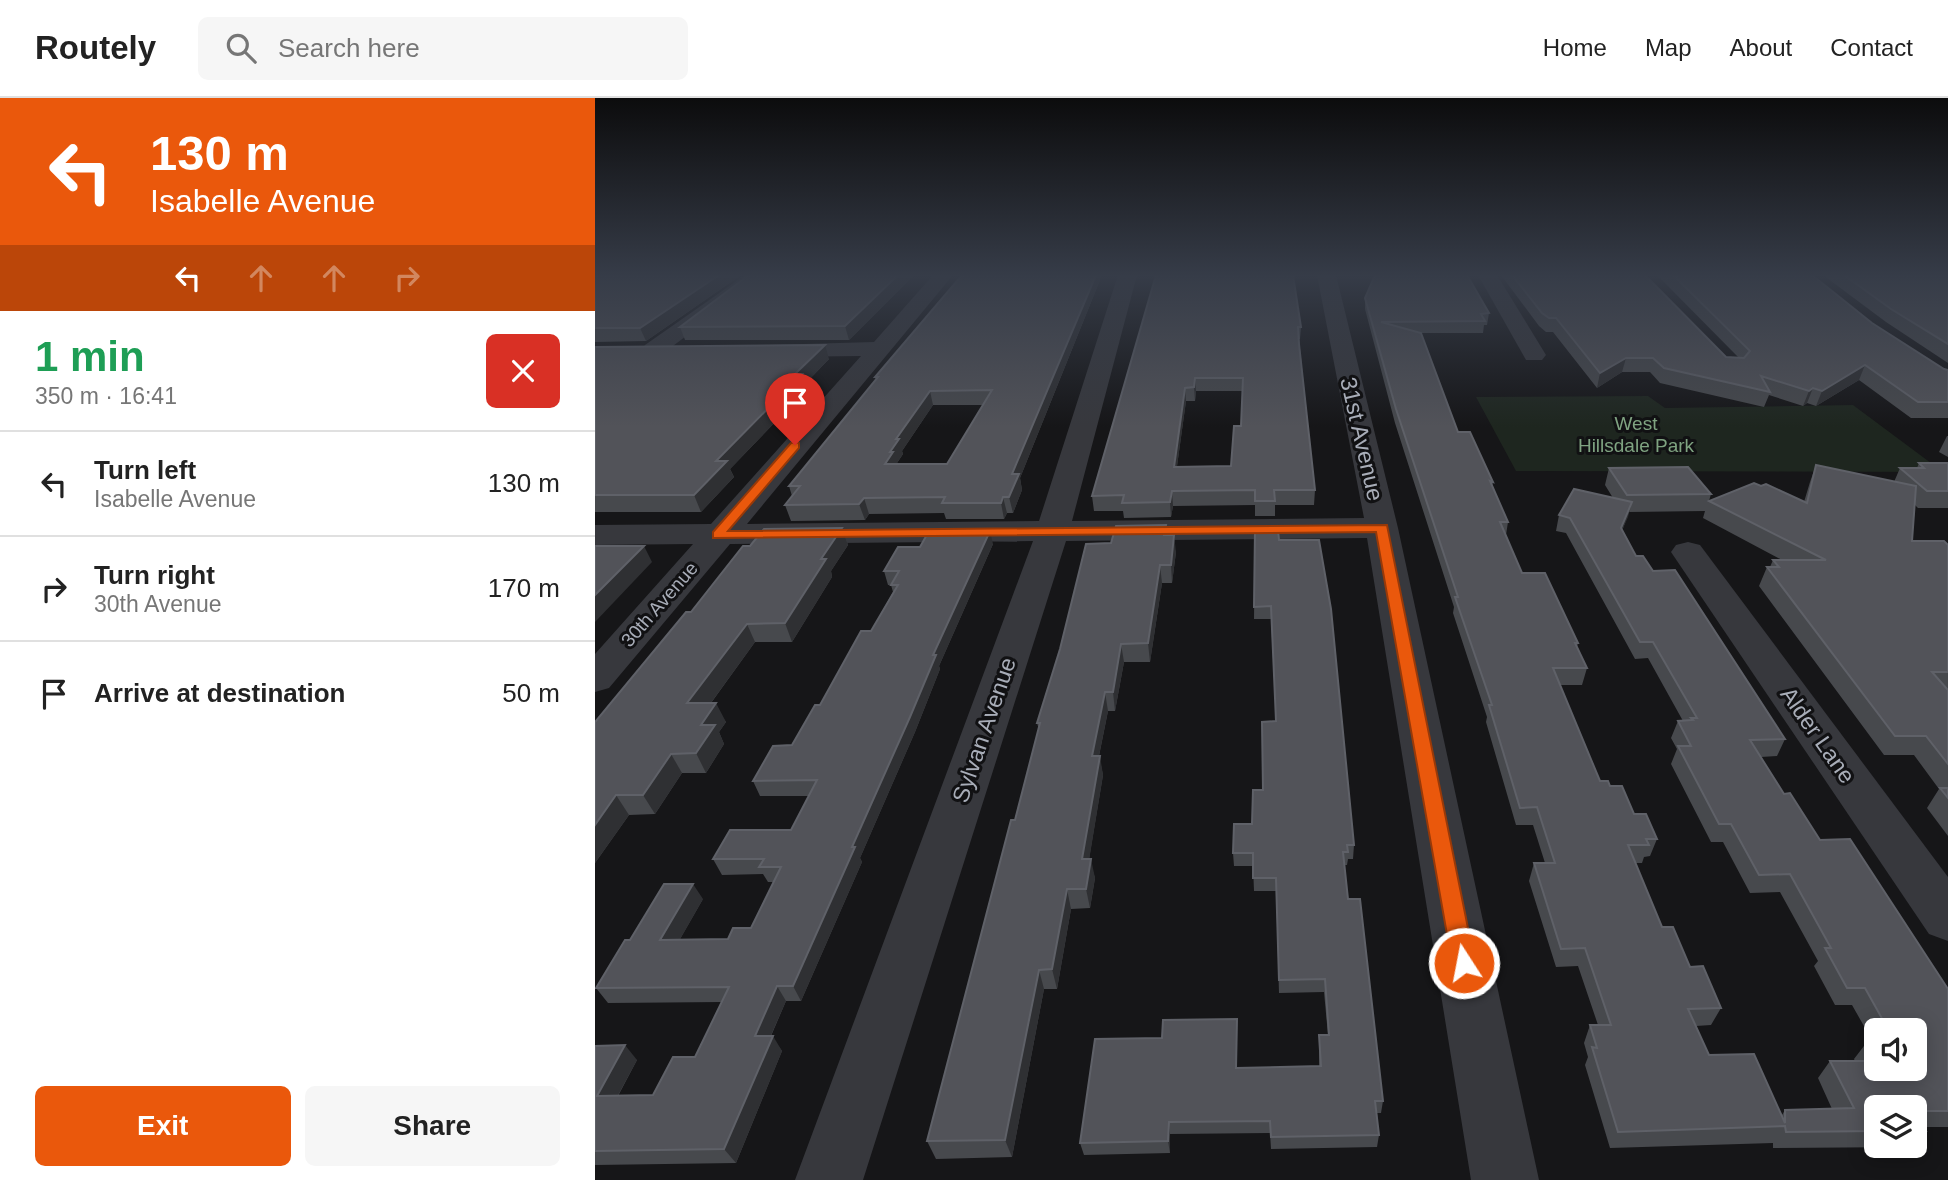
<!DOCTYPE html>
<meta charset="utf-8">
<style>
:root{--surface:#fff;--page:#f6f6f6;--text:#222;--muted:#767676;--line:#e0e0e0;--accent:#ea580c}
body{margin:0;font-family:Helvetica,sans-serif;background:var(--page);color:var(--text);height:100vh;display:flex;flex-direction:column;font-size:26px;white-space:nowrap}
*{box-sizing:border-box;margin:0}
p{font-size:23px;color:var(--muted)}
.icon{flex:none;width:38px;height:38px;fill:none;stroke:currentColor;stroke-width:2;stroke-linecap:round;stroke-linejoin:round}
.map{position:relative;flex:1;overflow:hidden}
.side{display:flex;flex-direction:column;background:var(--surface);width:595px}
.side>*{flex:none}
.guide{background:#ea580c;color:#fff;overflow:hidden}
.buttons{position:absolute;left:1269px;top:920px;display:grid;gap:14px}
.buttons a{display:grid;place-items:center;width:63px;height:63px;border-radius:10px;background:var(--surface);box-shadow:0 4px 18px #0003;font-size:35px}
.pin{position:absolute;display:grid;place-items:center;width:60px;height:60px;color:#fff;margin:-72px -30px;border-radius:50% 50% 50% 0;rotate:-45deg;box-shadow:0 0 7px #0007}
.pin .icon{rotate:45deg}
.me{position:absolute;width:77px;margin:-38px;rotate:349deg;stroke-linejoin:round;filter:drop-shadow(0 0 5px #0008)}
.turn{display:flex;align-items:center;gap:24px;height:147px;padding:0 35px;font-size:32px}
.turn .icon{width:91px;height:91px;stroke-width:2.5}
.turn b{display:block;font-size:49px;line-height:60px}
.lanes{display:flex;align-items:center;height:66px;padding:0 35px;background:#0003;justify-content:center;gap:35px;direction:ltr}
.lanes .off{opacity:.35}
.round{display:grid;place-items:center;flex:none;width:74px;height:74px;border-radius:10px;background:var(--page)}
.overview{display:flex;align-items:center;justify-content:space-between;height:119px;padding:0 35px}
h1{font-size:42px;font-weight:800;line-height:52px;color:#1e9e55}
.cta{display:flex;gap:14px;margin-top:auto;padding:14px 35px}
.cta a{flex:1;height:80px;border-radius:10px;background:var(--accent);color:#fff;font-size:28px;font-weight:800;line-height:80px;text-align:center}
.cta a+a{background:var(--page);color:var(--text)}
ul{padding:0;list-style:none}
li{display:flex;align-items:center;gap:21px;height:105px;padding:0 35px;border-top:2px solid var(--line)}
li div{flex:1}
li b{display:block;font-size:26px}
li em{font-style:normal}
header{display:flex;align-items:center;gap:42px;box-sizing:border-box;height:98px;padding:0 35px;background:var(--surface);border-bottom:2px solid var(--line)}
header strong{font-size:33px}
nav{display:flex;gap:38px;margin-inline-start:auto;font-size:24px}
.search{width:490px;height:63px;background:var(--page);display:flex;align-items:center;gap:18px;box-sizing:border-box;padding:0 24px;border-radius:10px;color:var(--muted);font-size:26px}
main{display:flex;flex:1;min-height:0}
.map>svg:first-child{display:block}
.green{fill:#1e261f}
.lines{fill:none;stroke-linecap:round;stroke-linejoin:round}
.minor{fill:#37383d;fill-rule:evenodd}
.wall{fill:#47494d;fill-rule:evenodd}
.shaded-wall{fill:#2f3033}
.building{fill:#525359;stroke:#5f6168;stroke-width:2;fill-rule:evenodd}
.route{fill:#ea580c;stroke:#983908;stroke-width:2}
.labels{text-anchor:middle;stroke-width:6;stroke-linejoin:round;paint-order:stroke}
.far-park-label{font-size:19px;fill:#7fa381;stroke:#111113}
.far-street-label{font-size:19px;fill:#a8adb8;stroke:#111113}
.street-label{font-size:23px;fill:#a8adb8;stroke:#111113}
</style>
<header>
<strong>Routely</strong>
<div class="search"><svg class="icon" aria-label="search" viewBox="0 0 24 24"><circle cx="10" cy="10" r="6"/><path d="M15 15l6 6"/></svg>Search here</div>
<nav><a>Home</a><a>Map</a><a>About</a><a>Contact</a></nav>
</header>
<main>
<section class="side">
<div class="guide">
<div class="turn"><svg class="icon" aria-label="left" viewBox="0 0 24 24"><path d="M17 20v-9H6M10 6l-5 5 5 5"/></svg><div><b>130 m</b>Isabelle Avenue</div></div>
<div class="lanes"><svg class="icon" aria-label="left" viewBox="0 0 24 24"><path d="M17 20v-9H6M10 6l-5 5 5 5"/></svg><svg class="icon off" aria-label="ahead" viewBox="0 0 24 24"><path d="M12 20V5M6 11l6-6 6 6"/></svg><svg class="icon off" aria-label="ahead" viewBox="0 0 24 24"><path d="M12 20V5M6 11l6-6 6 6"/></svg><svg class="icon off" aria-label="right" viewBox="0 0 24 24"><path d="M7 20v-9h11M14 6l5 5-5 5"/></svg></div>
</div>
<div class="overview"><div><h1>1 min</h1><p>350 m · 16:41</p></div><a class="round" style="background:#d93025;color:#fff"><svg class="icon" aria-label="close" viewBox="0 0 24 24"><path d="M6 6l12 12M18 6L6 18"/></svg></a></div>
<ul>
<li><svg class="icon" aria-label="left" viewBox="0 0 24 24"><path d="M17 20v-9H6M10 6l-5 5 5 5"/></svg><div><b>Turn left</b><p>Isabelle Avenue</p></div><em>130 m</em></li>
<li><svg class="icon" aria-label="right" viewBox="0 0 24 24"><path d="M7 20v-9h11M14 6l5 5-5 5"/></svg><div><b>Turn right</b><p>30th Avenue</p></div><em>170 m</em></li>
<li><svg class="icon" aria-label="arrive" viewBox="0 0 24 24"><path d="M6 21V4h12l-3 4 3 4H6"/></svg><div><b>Arrive at destination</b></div><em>50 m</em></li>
</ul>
<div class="cta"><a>Exit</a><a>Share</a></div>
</section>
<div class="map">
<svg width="1353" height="1082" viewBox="0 0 1353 1082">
<rect width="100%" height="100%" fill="#161618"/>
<!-- green -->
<path class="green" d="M1053,298L1070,310L1258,307L1348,374L921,373L881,299Z"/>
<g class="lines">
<!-- minor -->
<g class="minor">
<path d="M150,177H172L66,257H50L46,252L50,247Z"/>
<path d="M338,177H358L152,426L444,423L523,177H542L477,423L769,420L722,177H741L803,430L944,1082H876L772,440L471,443L268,1082H200L438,443L135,446L14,590L0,594V556L98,446L0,447V427L116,426L266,258L181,259L173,257L169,252L173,247L279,244Z"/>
<path d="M883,177H902L951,257L947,262H931Z"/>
<path d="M1093,444L1105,447L1353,779V843L1334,836L1076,454L1081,447Z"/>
</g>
</g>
<!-- wall -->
<g class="wall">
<path d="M0,177H146L51,243L0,244Z"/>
<path d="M319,177L254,242H90L85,229Z"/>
<path d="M367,177H507L425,380L427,392L418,415H412L409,421H351L349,415L274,416L270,422L196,423L190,407L197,398L194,388L281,282L280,279ZM338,307H388L352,366H302V365L308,356L307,353Z"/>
<path d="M561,177L706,229L705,241H704L720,392L719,407H680V418H660V407L578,408L576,419L529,420L528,413H499L497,398ZM601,293H648L646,328L636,368H582L591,303H600Z"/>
<path d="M906,177H1050L1131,259L1144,260L1062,177H1217L1277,225L1349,271L1353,272V320H1316L1264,282L1221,308L1212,305L1208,308L1174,297L1169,309L1065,285L1055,274H1027L1002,290L958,234H951L944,228Z"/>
<path d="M1228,177H1353V265L1291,224Z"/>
<path d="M770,200L894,215L892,227H889L888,235H826L863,334L898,384L897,389L913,424L911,437L927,475L983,545L982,549L992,570L987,587H965L1005,683L1015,688L1062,741L1055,758L1049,759L1047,765H1040L1067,829L1126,910L1116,927L1101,928L1114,957L1187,1017L1190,1012L1237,1011L1223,980L1235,963H1260L1259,961L1272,944H1278L1257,907H1240L1219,868L1223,863L1185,794L1155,795L1128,744H1116L1076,666L1082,651L1076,640L1083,623H1088L1053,560L1040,561L971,435L961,433L964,417L1018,400L1010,387L1014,370L1116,396L1114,403L1209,404L1215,384L1221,367L1299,384L1305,370H1322L1324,365H1353V410H1323L1320,407L1317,443L1353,447V738L1332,710L1344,691L1319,657H1289L1164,488L1172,469H1175L1178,462H1187L1108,420L1110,413L1034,414L1027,433L1041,458L1058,473L1190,641L1182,658L1166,659L1189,696L1225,742L1353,891V1029H1329L1331,1033L1320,1045V1010H1281V1048H1316L1315,1049L1178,1050V1045L1015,1050L990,967L993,959L989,945L995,927H1003L983,868L961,869L934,783L939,765H950L938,727H921L891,624L892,619L858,515L859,509L800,325L770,211ZM1281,933H1320L1281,971Z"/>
<path d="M0,249L234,261L210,286L212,291L135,371L139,379L106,414H0Z"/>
<path d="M1352,338H1353V359L1344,354Z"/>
<path d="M247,430L253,447L236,473L237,479L197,544H160L116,605L131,624L124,634L129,646L111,675H87L60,716L34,717L0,765V624L96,514L155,448Z"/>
<path d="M660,432L684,442L759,747L758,761H753L752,767H749L753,801L788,1003L786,1015H782L784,1037L782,1049L676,1051L675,1035L575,1036V1055L489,1057L485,1045L567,940L642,921V970L724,968V937H733L729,894L684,895L681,793H659L658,768H639L638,755L657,726L668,692L681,623L676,521H659Z"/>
<path d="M572,437L581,454L577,485H567L555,564H529L520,613H513L504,658L508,677L494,761L500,780L495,810L476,811L462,891H449L417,1059L341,1061L332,1043L420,722L444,632L442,625L516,445Z"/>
<path d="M398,446L344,568L345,571L320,634L265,760L267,764L206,903H191L176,938L187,953L141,1065L0,1067V948L42,962L23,998L58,997L100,959L127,904L13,905L1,890L35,842L108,801L85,841H133L156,830L179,784H173L168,776L127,777L118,761L196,732L214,698H165L158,683L197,647L276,533L298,494L296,487H293L289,473L325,449Z"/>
</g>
<!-- shaded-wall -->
<g class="shaded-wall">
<path d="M124,177H146L51,243L45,230Z"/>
<path d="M303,177H319L254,242L250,228Z"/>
<path d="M501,177H507L425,380L427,392L418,415L414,399L417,376Z"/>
<path d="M230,247L234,261L210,286L212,291L135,371L139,379L106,414L99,397L121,363L200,276Z"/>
<path d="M1031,260L1027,274L1002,290L1005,275Z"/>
<path d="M1270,267L1264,282L1221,308L1227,293Z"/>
<path d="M600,280L601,293L600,303L599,289Z"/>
<path d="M590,290L591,303L580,383L579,369Z"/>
<path d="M1218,290L1212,305L1208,308L1214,293Z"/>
<path d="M335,293L338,307L307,353L308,356L302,365L303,369L290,366L301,341Z"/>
<path d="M577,393L578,408L576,419L575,404Z"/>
<path d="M408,399L412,415L409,421L406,405Z"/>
<path d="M269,400L274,416L270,422L264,406Z"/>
<path d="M1037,404L1033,419L1021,446L1026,430Z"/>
<path d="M247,430L253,447L236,473L237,479L197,544L190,525L226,461Z"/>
<path d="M395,433L398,446L344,568L345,571L320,634L265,760L267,764L206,903L198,888L338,557Z"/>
<path d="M579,437L581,454L577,485L576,467Z"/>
<path d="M49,448L57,464L0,524V497Z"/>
<path d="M565,467L567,485L555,564L553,545Z"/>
<path d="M152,526L160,544L102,624L92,605Z"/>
<path d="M526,546L529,564L520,613L518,594Z"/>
<path d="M510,594L513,613L500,677L497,658Z"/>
<path d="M121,605L131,624L124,634L129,646L111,675L101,655L106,627Z"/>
<path d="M76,656L87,675L60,716L48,697Z"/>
<path d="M505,658L508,677L491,781L487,761Z"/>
<path d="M21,697L34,717L0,765V727Z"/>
<path d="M496,761L500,780L495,810L491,791Z"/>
<path d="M98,786L108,801L76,857L65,842Z"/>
<path d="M472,791L476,811L462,891L457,871Z"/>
<path d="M444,872L449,891L417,1059L410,1042Z"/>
<path d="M182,888L191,903L169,953L160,938Z"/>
<path d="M178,938L187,953L141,1065L129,1051Z"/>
<path d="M30,947L42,962L15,1012L2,998Z"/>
<path d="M574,1024L575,1036V1055L573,1043Z"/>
</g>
<!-- building -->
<g class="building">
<path d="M0,177H124L45,230H0Z"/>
<path d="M154,177H303L250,228L85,229Z"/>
<path d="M367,177H501L417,376H424L414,399H408L406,405H347L350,399L269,400L264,406L190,407L205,388H194L283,279H280ZM397,292L352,366H290L298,354H295L304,341H301L335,293Z"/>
<path d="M561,177H698L706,229H703L704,246L720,392H679L680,403H660V392L577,393L575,404L527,405L529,397L497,398ZM600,280H648L646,328H639L636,368L579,369L590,290L599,289Z"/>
<path d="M780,177H872L894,215L886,216L890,223L786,224L826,235L863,334H875L898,384L895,383L913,424H905L927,475H950L983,545H980L992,570H958L1005,683H1013L1015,688H1027L1039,716H1051L1062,741H1051L1054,747H1033L1067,829H1078L1095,869L1108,868L1126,910L1093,911L1114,957L1159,956L1190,1025V1012L1259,1010L1235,963H1281V971H1320V933H1294L1270,890H1252L1230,850H1236L1195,776L1164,777L1136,726H1124L1083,648H1096L1083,623L1098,622L1096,620H1102L1058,544H1045L975,420L964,417L979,391L1037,404L1026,430L1041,458H1048L1058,473L1080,472L1190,641L1155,642L1189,696L1195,695L1225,742L1255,741L1353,891V1013H1320L1331,1033H1320V1010H1281V1033L1191,1034L1190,1028L1023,1034L997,949L1002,950L995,927H1016L990,850L966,851L939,765H960L942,709L925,710L894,607H897L860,499H863L801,311L770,200Z"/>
<path d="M917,177H1050L1131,259L1149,260L1155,253L1078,177H1217L1277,225L1349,271L1353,272V304H1323L1270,267L1227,293L1218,290L1214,293L1166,278L1175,294L1069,270L1058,260H1031L1005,275L961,220H954L947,215Z"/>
<path d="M1249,177H1353V246L1296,211Z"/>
<path d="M230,247L200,276H207L121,363H132L99,397H0V249Z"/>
<path d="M1324,365H1353V393H1332L1305,370H1329Z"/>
<path d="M1221,367L1321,388L1317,443H1349L1353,447V574H1337L1353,592V666L1331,638H1300L1172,469H1184L1178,462H1231L1114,403L1159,385L1166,388L1171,386L1212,405Z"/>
<path d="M1093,369L1116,396L1032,397L1014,370Z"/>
<path d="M571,427L569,437H579L576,467H565L553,545L526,546L518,594H510L497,658H505L487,761H496L491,791H472L457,871L444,872L410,1042L332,1043L416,722H420L445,625H442L465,551L491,446L516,445L521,428Z"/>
<path d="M247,430L226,461H231L190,525L152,526L92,605H121L106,627H120L101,655L76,656L48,697H21L0,727V624L91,514H96L148,448H155L169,431Z"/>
<path d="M660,432H683L684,442H724L736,511L759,747H752L753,754H748L753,801H765L788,1003H780L784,1037L676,1039L675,1023L574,1024L573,1043L485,1045L500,941L567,940L568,922L642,921L641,970L726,968L724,937H734L730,881L684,882L681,780H658V755H638L639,726H657L658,692H668L667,624L681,623L676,508L659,509Z"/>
<path d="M334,433H395L338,557H341L315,619L257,749H260L198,888H182L160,938H178L129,1051L0,1053V948L30,947L2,998L58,997L78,959H100L134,889L1,890L30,842H35L69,786H98L65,842L133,841L138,830H156L186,769H164L169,761H118L135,732H196L222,682L158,683L178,648L197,647L220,607H225L266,533H276L303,487H296L304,473H289L303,449H325Z"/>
<path d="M0,448H49L0,497Z"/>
<path d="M1345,690H1353V700Z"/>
<path d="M1272,944H1281V961Z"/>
</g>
<!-- sky -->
<linearGradient id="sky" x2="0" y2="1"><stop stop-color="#0c0c0d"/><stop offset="0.54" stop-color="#363c48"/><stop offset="1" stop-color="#363c48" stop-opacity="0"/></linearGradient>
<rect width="1353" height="329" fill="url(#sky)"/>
<!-- route -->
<path class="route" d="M200,344L204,345V350L133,433L792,427L880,865L877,872L869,875L861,872L857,865L781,434L118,440V434L196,345Z"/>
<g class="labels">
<!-- far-park labels -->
<g class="far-park-label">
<text x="1041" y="332">West<tspan x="1041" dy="22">Hillsdale Park</tspan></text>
</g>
<!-- far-street labels -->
<g class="far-street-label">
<text transform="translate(64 506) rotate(-49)" y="7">30th Avenue</text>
</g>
<!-- street labels -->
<g class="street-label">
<text transform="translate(767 341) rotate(77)" y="8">31st Avenue</text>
<text transform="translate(389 632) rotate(-71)" y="8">Sylvan Avenue</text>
<text transform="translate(1223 637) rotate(55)" y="8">Alder Lane</text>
</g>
</g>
</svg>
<div class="buttons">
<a><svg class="icon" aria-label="sound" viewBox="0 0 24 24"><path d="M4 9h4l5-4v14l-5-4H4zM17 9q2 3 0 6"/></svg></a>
<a><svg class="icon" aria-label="layers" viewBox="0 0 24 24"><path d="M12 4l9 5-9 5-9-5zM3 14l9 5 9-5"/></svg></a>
</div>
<div class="pin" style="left:200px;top:347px;background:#d93025"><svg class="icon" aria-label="arrive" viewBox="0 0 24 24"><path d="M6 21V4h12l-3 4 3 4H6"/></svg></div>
<svg class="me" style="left:869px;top:865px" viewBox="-20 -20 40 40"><circle r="17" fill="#ea580c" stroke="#fff" stroke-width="3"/><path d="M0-11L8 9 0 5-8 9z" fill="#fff"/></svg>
</div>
</main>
